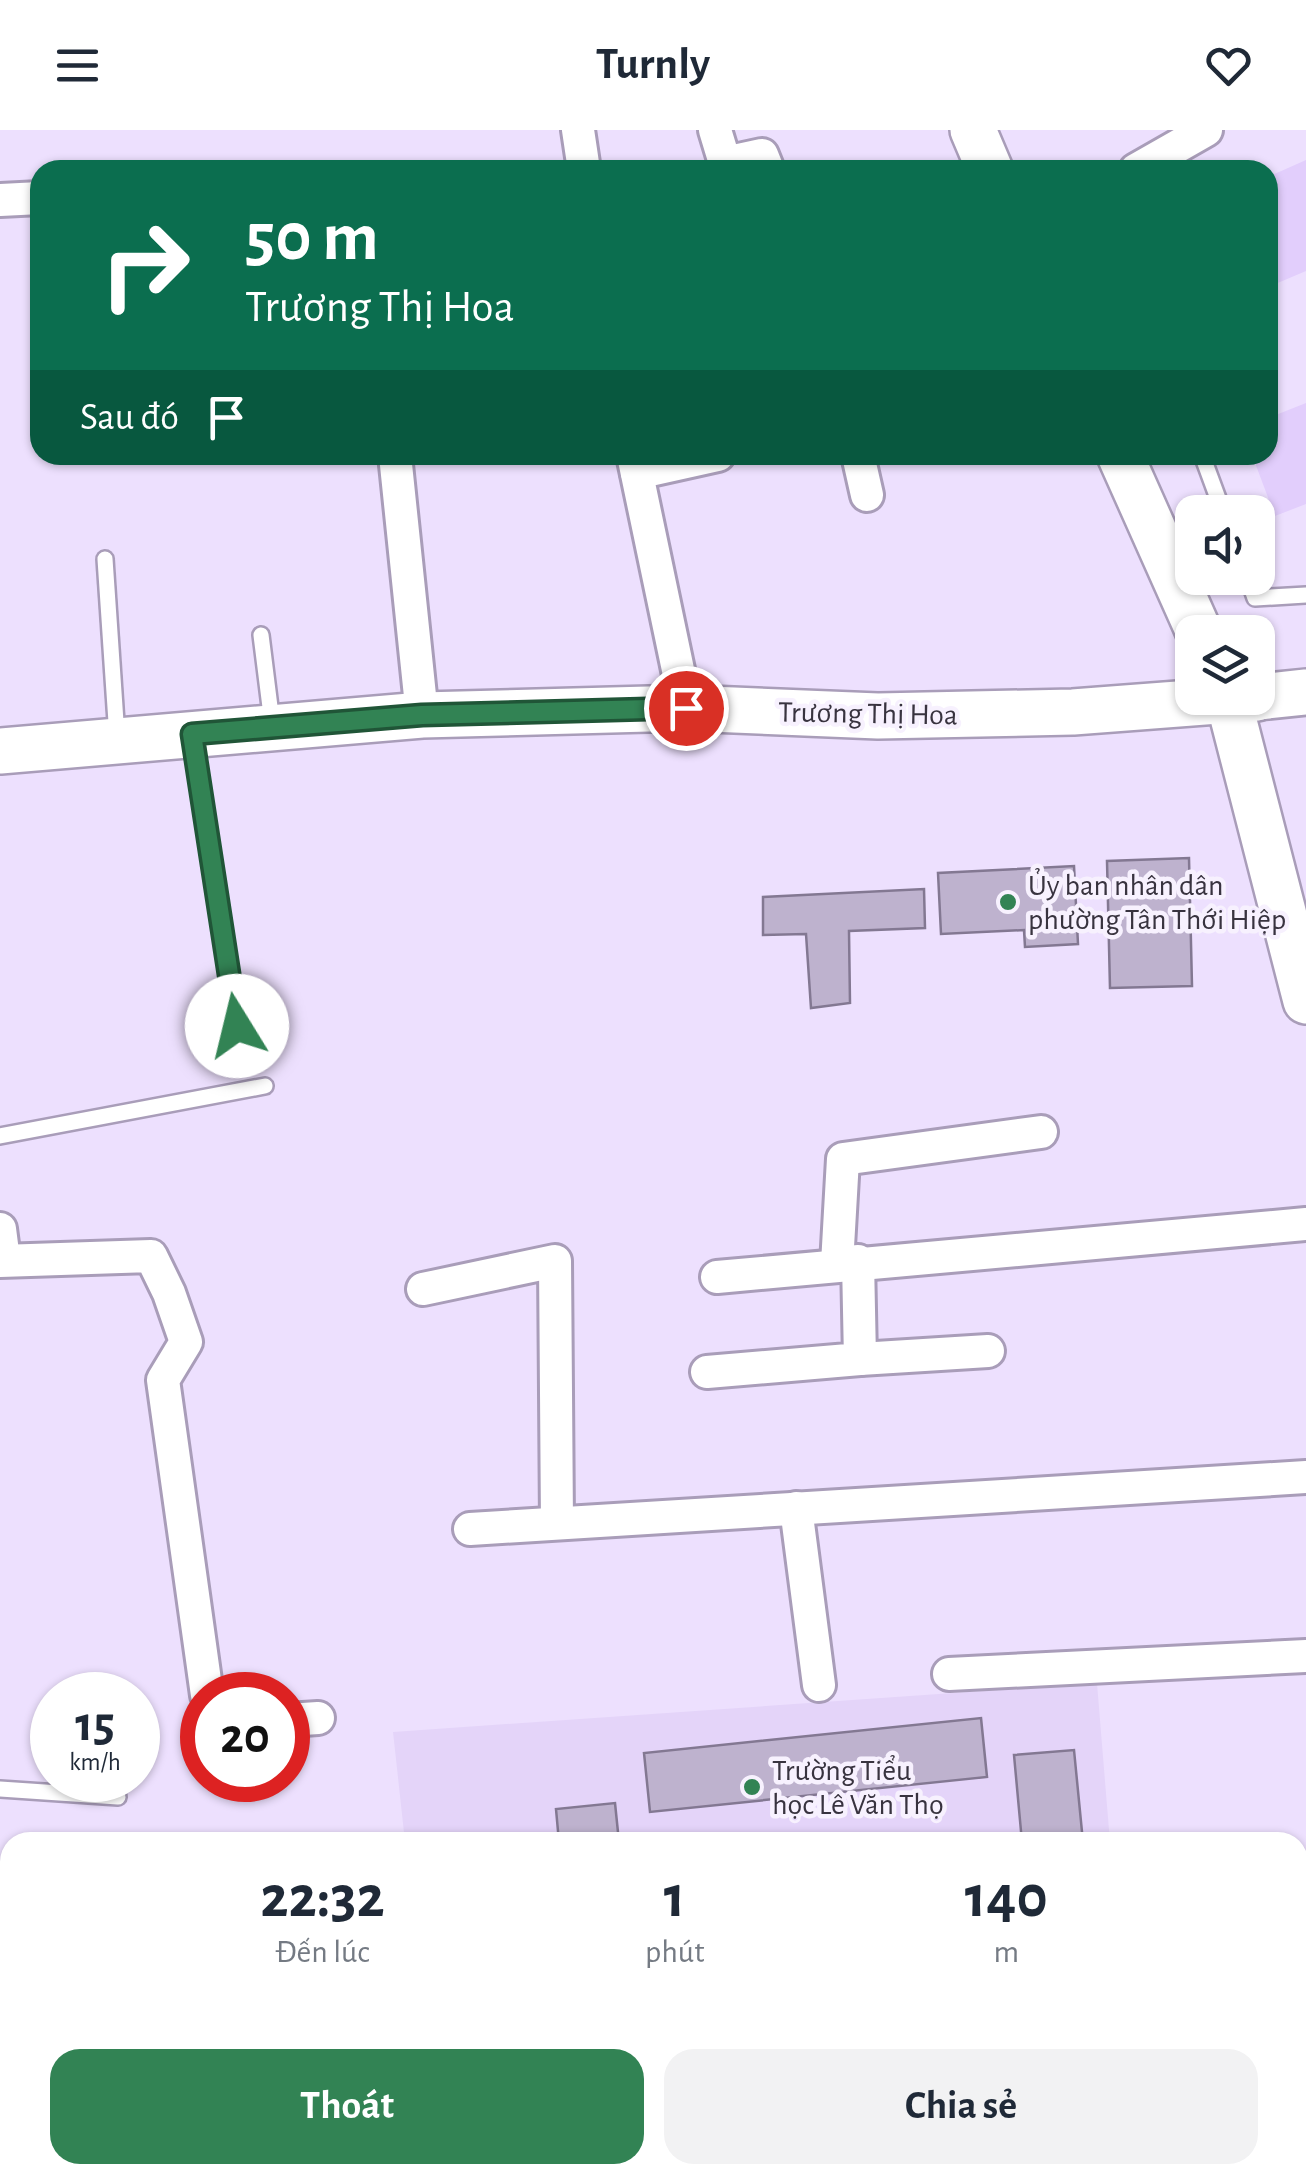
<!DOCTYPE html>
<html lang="vi">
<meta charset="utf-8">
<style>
:root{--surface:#fff;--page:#f2f2f3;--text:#1f2937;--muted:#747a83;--accent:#328354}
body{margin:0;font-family:"Alegreya Sans",sans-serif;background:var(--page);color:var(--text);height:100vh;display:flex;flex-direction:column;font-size:38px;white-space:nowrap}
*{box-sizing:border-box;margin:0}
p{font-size:32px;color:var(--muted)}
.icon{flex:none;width:55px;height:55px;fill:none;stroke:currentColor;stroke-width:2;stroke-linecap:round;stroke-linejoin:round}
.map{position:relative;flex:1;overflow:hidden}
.details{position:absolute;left:0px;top:1702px;width:1308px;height:352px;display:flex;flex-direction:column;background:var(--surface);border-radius:30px 30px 0 0;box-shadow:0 2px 8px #0004}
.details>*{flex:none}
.guide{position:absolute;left:30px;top:30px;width:1248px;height:305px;border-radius:30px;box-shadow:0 2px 8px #0004;background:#0b6e4f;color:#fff;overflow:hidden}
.tools{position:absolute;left:1175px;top:365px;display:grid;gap:20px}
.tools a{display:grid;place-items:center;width:100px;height:100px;border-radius:20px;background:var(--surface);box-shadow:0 2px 8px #0004;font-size:50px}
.speed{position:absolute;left:30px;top:1542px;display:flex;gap:20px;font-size:50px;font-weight:700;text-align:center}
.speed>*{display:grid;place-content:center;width:130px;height:130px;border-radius:50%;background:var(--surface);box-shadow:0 2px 8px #0004;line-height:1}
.speed small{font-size:25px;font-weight:400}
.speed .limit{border:15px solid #d22;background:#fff;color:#111}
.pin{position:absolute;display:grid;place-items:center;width:85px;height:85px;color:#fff;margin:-42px;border:5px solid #fff;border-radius:50%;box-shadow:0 2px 10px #0007}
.me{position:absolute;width:110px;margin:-55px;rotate:351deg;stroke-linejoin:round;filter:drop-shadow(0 0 8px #0008)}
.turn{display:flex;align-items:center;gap:35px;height:210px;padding:0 50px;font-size:45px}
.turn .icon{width:130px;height:130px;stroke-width:2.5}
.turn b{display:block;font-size:70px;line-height:85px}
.then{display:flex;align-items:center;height:95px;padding:0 50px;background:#0003;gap:20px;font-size:38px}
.eta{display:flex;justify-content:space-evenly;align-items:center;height:170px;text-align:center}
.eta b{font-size:60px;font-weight:700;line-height:70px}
.cta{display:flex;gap:20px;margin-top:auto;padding:20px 50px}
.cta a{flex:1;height:115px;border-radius:30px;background:var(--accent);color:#fff;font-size:40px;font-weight:700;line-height:115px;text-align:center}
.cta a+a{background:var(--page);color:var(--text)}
header{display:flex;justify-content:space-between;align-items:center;height:130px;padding:0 50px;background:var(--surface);font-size:45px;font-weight:700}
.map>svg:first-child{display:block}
.built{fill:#e4d4f9}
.green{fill:#e2cefc}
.building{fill:#beb2ce;stroke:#837892;stroke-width:2.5}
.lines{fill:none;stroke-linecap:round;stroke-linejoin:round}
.lane-casing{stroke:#a99db9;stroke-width:20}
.street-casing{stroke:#a99db9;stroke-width:38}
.secondary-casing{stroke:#a99db9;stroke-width:50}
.lane{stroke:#fff;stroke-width:15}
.street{stroke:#fff;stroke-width:32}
.secondary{stroke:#fff;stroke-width:45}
.route-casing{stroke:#205537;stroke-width:25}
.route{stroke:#328354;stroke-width:18}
.poi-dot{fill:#328354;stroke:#f7f1fe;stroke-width:4}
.labels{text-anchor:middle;stroke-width:9;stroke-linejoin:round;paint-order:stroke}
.street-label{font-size:30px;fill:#38333f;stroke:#f7f1fe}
.poi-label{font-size:30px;fill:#38333f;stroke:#f7f1fe;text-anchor:start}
</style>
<header><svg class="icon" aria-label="menu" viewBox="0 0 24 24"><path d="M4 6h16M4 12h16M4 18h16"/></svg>Turnly<svg class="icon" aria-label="heart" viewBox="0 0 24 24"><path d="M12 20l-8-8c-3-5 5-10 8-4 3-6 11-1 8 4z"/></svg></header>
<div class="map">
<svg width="1306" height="2054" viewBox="0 0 1306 2054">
<rect width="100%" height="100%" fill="#ede0fe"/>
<!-- built -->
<g class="built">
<path d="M1097,1553L1110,1712H405L393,1602Z"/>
<path d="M441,2045H1138L1139,2054H442Z"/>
</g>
<!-- green -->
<g class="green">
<path d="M1306,30V141L1268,157V47Z"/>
<path d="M1306,273V374L1275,386L1252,325H1268V288Z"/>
</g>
<!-- building -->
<g class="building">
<path d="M1189,728L1192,856L1110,858L1107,731Z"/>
<path d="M1074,736L1078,814L1025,817L1024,800L941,804L938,743Z"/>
<path d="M924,759L925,798L849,801L850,873L811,878L806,804L763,805V767Z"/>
<path d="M981,1588L987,1647L650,1682L644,1623Z"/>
<path d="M1074,1620L1083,1712H1022L1014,1625Z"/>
<path d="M615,1673L619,1712H559L556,1679Z"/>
<path d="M592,2045H659L660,2053L593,2054Z"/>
<path d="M798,2045H901L814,2054H798Z"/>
</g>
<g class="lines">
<!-- lane casing -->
<g class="lane-casing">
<g id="lane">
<path d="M1202,325L1223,382"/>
<path d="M105,429L117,607"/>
<path d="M1248,448L1255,468L1306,465"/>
<path d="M261,505L272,593"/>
<path d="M193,610L237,896L219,922"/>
<path d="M0,1006L265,956"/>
<path d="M0,1659L118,1667"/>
<path d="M0,1952L10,1951"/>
</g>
</g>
<!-- street casing -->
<g class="street-casing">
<g id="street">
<path d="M578,0L584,40"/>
<path d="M715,0L725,33L762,25L768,40"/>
<path d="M1136,40L1206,0"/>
<path d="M0,70L40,68"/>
<path d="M395,325L422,585"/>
<path d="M633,325L686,578"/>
<path d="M858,325L867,365"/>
<path d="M637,343L718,325"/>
<path d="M0,1099L4,1130"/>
<path d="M0,1131L151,1126L169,1163L186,1212L163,1250L207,1565"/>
<path d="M837,1134L843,1029L1041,1002"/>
<path d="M717,1147L1306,1094"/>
<path d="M423,1159L555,1131L557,1393"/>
<path d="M860,1229L988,1221"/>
<path d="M707,1242L860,1229L858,1131"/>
<path d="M796,1378L819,1555"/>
<path d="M470,1399L1306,1347"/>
<path d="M949,1544L1306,1526"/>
<path d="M288,1590L318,1588"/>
</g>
</g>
<!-- secondary casing -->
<g class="secondary-casing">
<g id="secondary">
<path d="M973,0L990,40"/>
<path d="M1120,325L1199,502"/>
<path d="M1258,567L1306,562"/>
<path d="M1228,568L1306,871"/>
<path d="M0,621L422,585L686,578L878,586L1073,582L1257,568"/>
</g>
</g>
<!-- lane -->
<use href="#lane" class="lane"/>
<!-- street -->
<use href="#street" class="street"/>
<!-- secondary -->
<use href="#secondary" class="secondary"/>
</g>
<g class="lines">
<!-- route casing -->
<g class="route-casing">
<path id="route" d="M237,896L192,604L422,585L686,578"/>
</g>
<!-- route -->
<use href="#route" class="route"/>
</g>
<!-- markers -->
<g class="poi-dot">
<circle cx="1008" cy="772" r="10"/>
<circle cx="752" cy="1657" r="10"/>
</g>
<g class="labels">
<!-- street labels -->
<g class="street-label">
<text transform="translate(868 583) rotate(1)" y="10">Trương Thị Hoa</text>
</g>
<!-- poi labels -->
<g class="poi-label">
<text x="1028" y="765">Ủy ban nhân dân<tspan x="1028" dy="34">phường Tân Thới Hiệp</tspan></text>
<text x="772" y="1650">Trường Tiểu<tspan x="772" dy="34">học Lê Văn Thọ</tspan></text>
</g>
</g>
</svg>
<div class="tools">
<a><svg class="icon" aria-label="sound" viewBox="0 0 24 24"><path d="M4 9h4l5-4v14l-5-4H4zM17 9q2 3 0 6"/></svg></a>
<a><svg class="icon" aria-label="layers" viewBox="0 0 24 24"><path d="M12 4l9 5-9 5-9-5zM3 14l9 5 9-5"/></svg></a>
</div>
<div class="speed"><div>15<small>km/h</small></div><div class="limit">20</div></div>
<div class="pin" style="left:686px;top:578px;background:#d93025"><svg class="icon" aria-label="arrive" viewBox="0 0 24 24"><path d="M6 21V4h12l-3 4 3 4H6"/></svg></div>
<svg class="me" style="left:237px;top:896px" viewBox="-20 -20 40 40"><circle r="19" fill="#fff"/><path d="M0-13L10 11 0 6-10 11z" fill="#328354"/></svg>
<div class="guide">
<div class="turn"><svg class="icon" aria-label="right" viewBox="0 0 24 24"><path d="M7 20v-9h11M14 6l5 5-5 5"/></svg><div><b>50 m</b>Trương Thị Hoa</div></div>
<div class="then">Sau đó<svg class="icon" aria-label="arrive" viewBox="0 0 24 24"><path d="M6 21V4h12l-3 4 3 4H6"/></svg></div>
</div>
<section class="details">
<div class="eta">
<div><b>22:32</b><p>Đến lúc</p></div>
<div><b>1</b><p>phút</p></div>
<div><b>140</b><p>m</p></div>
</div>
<div class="cta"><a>Thoát</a><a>Chia sẻ</a></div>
</section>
</div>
